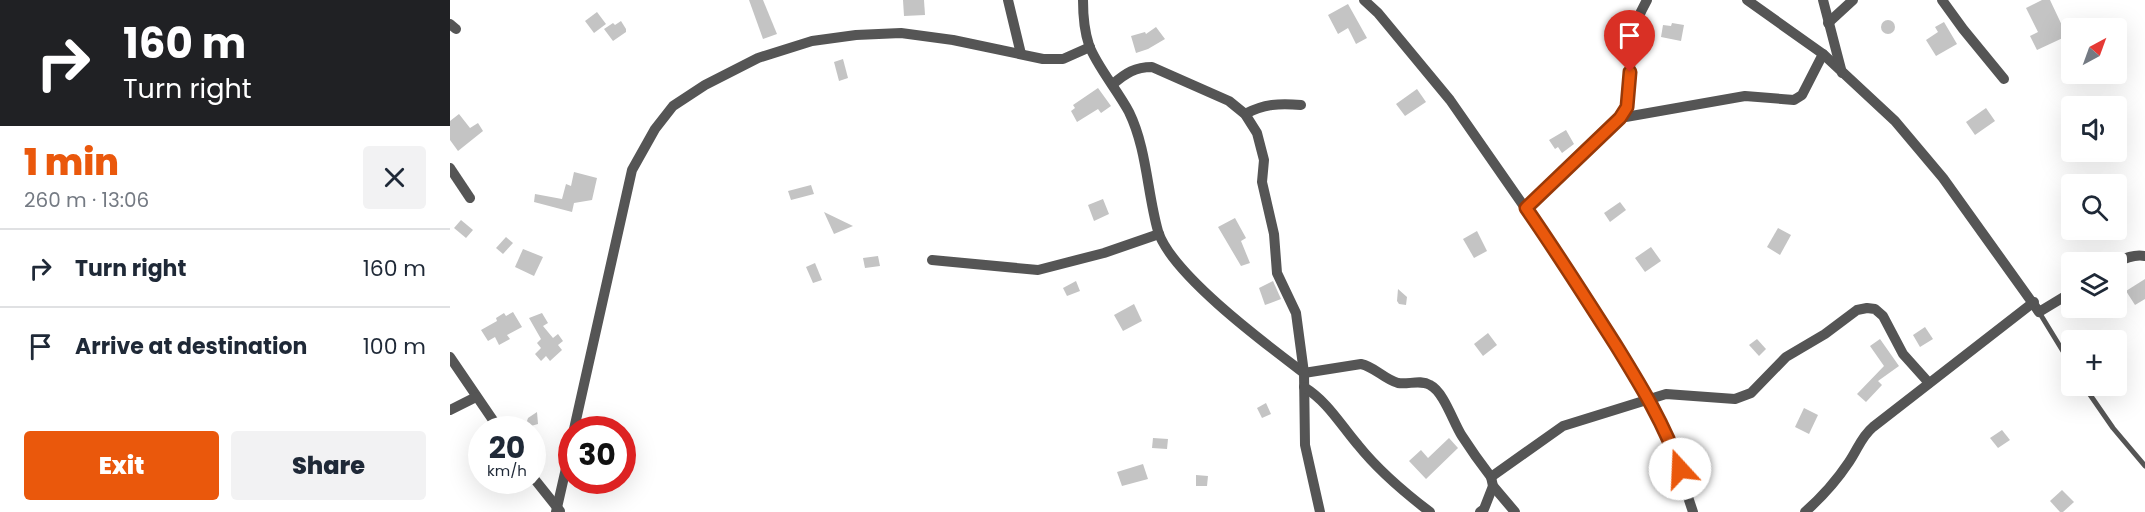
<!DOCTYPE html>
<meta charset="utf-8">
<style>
:root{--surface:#fff;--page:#f2f2f3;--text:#1f2937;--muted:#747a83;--line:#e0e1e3;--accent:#ea580c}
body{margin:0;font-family:Poppins,sans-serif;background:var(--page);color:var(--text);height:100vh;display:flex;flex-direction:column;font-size:22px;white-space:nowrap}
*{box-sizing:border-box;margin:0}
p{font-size:20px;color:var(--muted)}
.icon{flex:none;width:33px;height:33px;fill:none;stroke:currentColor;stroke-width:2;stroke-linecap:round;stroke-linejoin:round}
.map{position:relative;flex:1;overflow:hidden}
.panel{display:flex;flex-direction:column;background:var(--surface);width:450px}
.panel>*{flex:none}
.top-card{background:#202124;color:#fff;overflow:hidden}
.needle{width:39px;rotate:41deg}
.buttons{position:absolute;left:1611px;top:18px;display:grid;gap:12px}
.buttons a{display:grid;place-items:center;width:66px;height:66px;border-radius:6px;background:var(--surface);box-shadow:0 6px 24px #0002;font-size:30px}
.speed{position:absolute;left:18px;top:416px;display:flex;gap:12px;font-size:30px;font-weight:700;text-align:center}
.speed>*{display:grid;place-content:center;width:78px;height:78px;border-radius:50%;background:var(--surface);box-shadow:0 6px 24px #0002;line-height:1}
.speed small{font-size:15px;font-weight:400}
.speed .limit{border:9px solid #d22;background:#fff;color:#111}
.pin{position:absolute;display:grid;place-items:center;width:51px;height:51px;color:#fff;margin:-62px -26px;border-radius:50% 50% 50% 0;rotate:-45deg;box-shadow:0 0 6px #0007}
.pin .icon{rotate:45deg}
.me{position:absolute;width:66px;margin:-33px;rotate:340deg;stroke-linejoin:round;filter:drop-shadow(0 0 4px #0008)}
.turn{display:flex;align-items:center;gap:21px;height:126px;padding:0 24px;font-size:27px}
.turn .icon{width:78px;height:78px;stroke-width:2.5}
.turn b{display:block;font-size:42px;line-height:51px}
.round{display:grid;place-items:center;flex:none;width:63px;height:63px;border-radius:6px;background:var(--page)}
.headline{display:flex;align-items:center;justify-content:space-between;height:102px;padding:0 24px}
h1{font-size:36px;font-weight:800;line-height:45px;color:var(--accent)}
.action{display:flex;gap:12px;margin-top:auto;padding:12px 24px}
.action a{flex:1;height:69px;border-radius:6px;background:var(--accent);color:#fff;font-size:24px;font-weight:800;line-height:69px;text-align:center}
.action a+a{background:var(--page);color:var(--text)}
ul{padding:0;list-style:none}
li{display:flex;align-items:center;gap:18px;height:78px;padding:0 24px;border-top:2px solid var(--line)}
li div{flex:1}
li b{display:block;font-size:22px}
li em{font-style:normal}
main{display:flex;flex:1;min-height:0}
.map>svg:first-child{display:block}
.building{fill:#c4c4c4}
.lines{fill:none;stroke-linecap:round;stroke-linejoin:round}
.lane{stroke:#555;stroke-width:5}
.street{stroke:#555;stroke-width:10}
.route-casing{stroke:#983908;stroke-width:15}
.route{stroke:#ea580c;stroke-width:10}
</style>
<main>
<section class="panel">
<div class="top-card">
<div class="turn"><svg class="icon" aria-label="right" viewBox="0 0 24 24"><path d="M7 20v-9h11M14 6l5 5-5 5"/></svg><div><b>160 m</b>Turn right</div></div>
</div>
<div class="headline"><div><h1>1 min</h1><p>260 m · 13:06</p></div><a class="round"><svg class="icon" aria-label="close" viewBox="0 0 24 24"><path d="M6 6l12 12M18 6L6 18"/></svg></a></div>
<ul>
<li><svg class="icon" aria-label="right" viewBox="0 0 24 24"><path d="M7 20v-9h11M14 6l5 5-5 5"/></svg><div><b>Turn right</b></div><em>160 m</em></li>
<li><svg class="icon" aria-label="arrive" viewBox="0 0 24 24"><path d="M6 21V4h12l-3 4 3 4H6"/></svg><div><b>Arrive at destination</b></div><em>100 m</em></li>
</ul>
<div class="action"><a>Exit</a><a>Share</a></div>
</section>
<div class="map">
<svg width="1695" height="512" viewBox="0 0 1695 512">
<rect width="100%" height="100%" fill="#fff"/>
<!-- building -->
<g class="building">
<path d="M299,0H313L327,34L313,39Z"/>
<path d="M453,0H474L475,15L454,16Z"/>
<path d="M1592,0H1600L1617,36L1587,50L1580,36L1588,32L1576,8Z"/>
<path d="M898,4L917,38L906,44L898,28L888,34L878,15Z"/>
<path d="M147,12L156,24L144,33L135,21Z"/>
<circle cx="1438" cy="27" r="7"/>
<path d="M171,21L176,29V32L163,41L154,29L163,23L165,25Z"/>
<path d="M1494,22L1507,44L1486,56L1476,40L1488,32L1485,27Z"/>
<path d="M1222,23L1234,25L1231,41L1211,37L1213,25L1221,26Z"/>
<path d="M706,27L715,39L698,49L686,53L681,36L695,32L696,34Z"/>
<path d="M393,59L398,78L389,81L384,62Z"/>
<path d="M648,88L661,106L651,113L648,109L627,122L621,111L625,108L623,105Z"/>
<path d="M967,89L976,102L955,116L946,104Z"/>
<path d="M1536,108L1545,121L1525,135L1516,122Z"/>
<path d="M9,114L20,128L28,123L33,131L8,151L0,140V121Z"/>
<path d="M1116,130L1124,144L1112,153L1108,147L1105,149L1099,140Z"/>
<path d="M124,172L147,178L142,200L124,203L122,212L84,202L85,194L112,199L116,184L121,186Z"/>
<path d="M361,185L364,194L341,200L338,191Z"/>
<path d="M653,199L659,214L644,221L638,205Z"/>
<path d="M1170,202L1176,210L1160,222L1154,213Z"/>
<path d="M374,212L403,226L384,234Z"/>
<path d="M785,218L796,238L791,241L800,263L791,266L768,227Z"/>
<path d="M11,220L23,230L16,238L4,228Z"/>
<path d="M1328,228L1341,235L1330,255L1317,247Z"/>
<path d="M1027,231L1037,251L1024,258L1013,239Z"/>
<path d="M56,237L63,243L53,254L46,248Z"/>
<path d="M1201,247L1211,261L1195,272L1185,258Z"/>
<path d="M73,249L93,257L84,276L65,267Z"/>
<path d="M428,256L430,266L415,268L413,258Z"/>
<path d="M365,263L372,280L363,283L356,267Z"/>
<path d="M1695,279V299L1685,305L1676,291Z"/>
<path d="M626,281L630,291L617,296L613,288Z"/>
<path d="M823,281L831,299L815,305L809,288Z"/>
<path d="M948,289L957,297L956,305L949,304L947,301Z"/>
<path d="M684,304L692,321L673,331L664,315Z"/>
<path d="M63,312L72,327L57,335L60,339L49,345L45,337L38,341L31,330L47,321L46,318L54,313L56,316Z"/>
<path d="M92,313L98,323L93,326L103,338L108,334L113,341L108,345L112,350L100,361L96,356L91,361L85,354L91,348L87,343L91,339L79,318Z"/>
<path d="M1475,327L1483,339L1470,347L1463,335Z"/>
<path d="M1038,333L1047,345L1033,356L1024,344Z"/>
<path d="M1307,339L1316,349L1309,356L1299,345Z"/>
<path d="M1430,339L1449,366L1428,381L1432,385L1416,402L1407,394L1434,366L1420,346Z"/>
<path d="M816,403L821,414L812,418L807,408Z"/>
<path d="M1354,408L1368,415L1359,434L1345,427Z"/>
<path d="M87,412L88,424L81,426L77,421L78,418Z"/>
<path d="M1552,430L1560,440L1548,448L1540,438Z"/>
<path d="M703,438L718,439L717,449L702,448Z"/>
<path d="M999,438L1008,448L976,479L959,461L971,450L978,458Z"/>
<path d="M693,464L698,479L672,486L667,472Z"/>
<path d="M746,475L758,476L757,486H746Z"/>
<path d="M1612,490L1624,502L1613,512H1610L1600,501Z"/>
</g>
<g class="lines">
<!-- lane -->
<g class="lane">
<path d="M1589,312L1622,366"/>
<path d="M1634,386L1663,428L1695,466"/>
</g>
<!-- street -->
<g class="street">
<path d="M558,0L571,54"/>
<path d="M633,0C633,16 634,30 639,45C646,65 668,91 679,112C697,149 697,192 708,231C721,274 817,345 854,373L911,364C925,367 934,379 948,383C958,385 970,379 980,385C994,392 1003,422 1012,436C1021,450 1031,464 1041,477L1043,486L1065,512"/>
<path d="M914,0L928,13L1000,100L1121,274L1199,399L1219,440L1243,512"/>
<path d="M1297,0L1373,54L1445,121L1493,178L1589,312L1622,292"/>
<path d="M1373,0L1392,73"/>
<path d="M1492,0L1513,29L1554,79"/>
<path d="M1378,23L1403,0"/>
<path d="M0,24L6,29"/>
<path d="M663,84C676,73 685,67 702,67L779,101L795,114L807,133L814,160L812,182L824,234L827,273L846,313L854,373L855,445L870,512"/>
<path d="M795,114C814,104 829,103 851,105"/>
<path d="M1170,118L1295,96L1344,100L1352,95L1373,54"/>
<path d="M0,168L20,198"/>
<path d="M1076,208L1170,118C1186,93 1177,62 1182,35C1185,23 1191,11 1197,0"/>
<path d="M482,260L588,270L654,253L709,234"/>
<path d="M1666,263C1675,258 1684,254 1695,256"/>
<path d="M0,357L49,429"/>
<path d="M854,387C878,402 890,424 908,445C928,470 955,493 980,512"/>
<path d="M0,410L26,397"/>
<path d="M124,429L182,170L205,129L223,106L255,85L308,58L362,41L406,35L451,33L503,40L593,59H613L640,47"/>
<path d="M82,476L110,511"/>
<path d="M1041,477L1113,426L1216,394L1285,399L1301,393L1336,357L1375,334L1407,310L1417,308L1425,309L1433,316L1453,354L1479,383"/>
<path d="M106,512L122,442"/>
<path d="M1030,512L1034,509L1043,486"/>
<path d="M1355,512C1372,497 1387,480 1399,462C1408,449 1411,437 1423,427L1584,302"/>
</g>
</g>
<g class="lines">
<!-- route casing -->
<g class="route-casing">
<path id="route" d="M1180,72L1177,107L1170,118L1076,208C1108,254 1137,300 1167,347C1191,386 1215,425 1230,469"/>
</g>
<!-- route -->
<use href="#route" class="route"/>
</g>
</svg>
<div class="buttons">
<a><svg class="needle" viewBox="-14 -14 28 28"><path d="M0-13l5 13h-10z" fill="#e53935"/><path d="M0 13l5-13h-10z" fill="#747a83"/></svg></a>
<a><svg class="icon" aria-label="sound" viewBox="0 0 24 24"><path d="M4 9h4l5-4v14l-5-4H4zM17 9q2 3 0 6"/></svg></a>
<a><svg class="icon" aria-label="search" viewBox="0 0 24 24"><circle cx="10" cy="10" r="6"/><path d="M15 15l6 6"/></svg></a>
<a><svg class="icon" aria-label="layers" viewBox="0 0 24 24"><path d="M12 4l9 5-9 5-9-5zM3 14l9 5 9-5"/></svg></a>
<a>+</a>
</div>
<div class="speed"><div>20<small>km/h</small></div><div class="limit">30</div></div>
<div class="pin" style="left:1180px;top:72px;background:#d93025"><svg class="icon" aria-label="arrive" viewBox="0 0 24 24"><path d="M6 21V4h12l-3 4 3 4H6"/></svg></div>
<svg class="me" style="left:1230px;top:469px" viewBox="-20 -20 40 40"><circle r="19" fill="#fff"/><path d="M0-13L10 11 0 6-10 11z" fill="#ea580c"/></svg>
</div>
</main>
